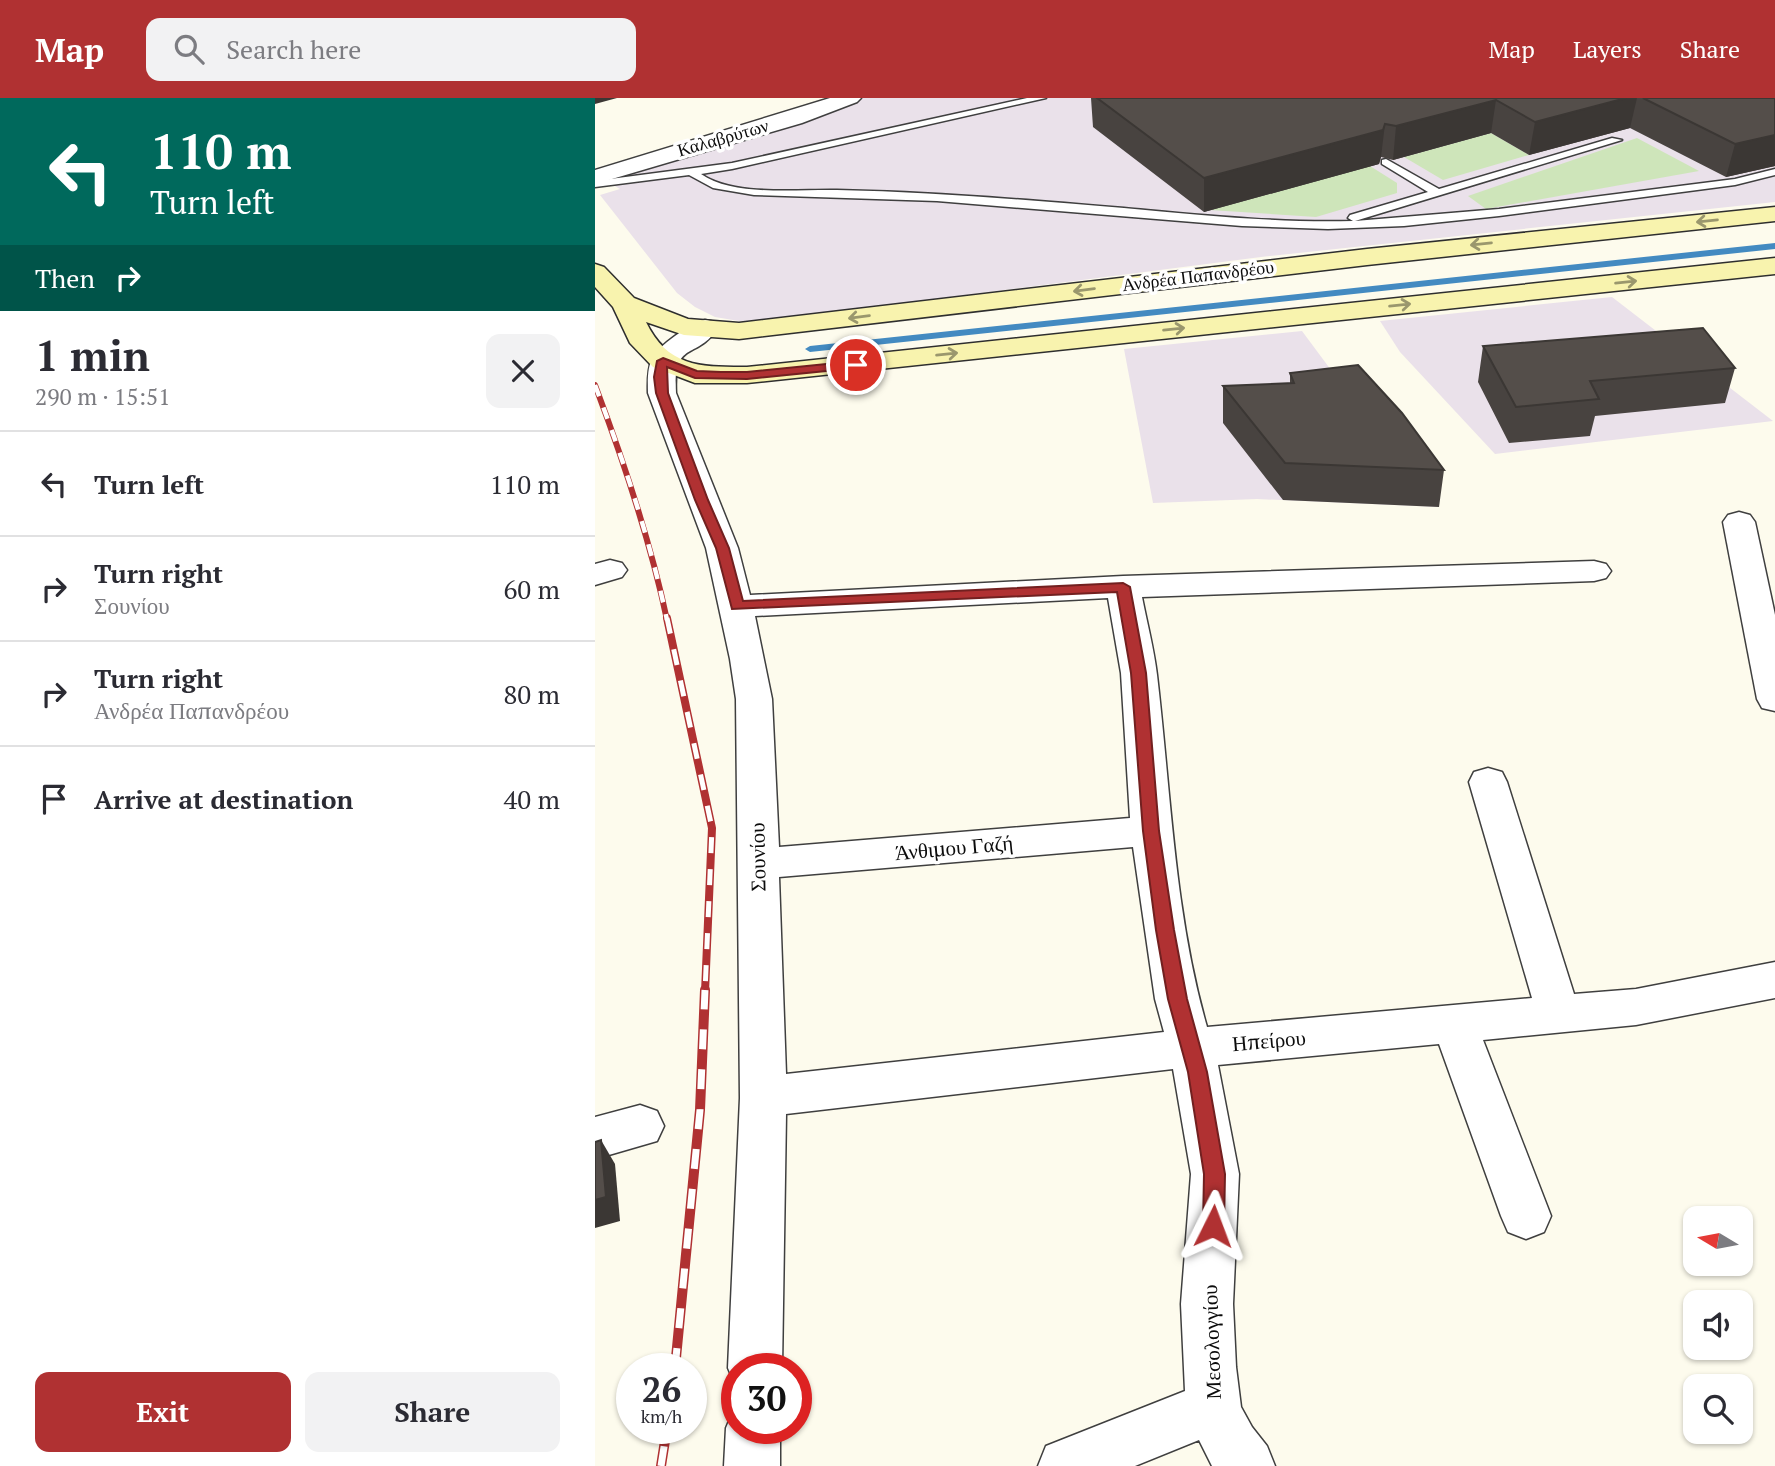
<!DOCTYPE html>
<meta charset="utf-8">
<style>
:root{--surface:#fff;--page:#f2f2f3;--text:#2b2b33;--muted:#7c7c81;--line:#e1e1e2;--accent:#b03132}
body{margin:0;font-family:"PT Serif",serif;background:var(--page);color:var(--text);height:100vh;display:flex;flex-direction:column;font-size:26px;white-space:nowrap}
*{box-sizing:border-box;margin:0}
p{font-size:23px;color:var(--muted)}
.icon{flex:none;width:38px;height:38px;fill:none;stroke:currentColor;stroke-width:2;stroke-linecap:round;stroke-linejoin:round}
.map{position:relative;flex:1;overflow:hidden}
.details{display:flex;flex-direction:column;background:var(--surface);width:595px}
.details>*{flex:none}
.hud{background:#00695c;color:#fff;overflow:hidden}
.needle{width:46px;rotate:280deg}
.tools{position:absolute;left:1088px;top:1108px;display:grid;gap:14px}
.tools a{display:grid;place-items:center;width:70px;height:70px;border-radius:14px;background:var(--surface);box-shadow:0 2px 5px #0004;font-size:35px}
.speed{position:absolute;left:21px;top:1255px;display:flex;gap:14px;font-size:35px;font-weight:700;text-align:center}
.speed>*{display:grid;place-content:center;width:91px;height:91px;border-radius:50%;background:var(--surface);box-shadow:0 2px 5px #0004;line-height:1}
.speed small{font-size:18px;font-weight:400}
.speed .limit{border:10px solid #d22;background:#fff;color:#111}
.pin{position:absolute;display:grid;place-items:center;width:60px;height:60px;color:#fff;margin:-30px;border:4px solid #fff;border-radius:50%;box-shadow:0 2px 7px #0007}
.me{position:absolute;width:77px;margin:-38px;rotate:3deg;stroke-linejoin:round;filter:drop-shadow(0 0 5px #0008)}
.turn{display:flex;align-items:center;gap:24px;height:147px;padding:0 35px;font-size:32px}
.turn .icon{width:91px;height:91px;stroke-width:2.5}
.turn b{display:block;font-size:49px;line-height:60px}
.then{display:flex;align-items:center;height:66px;padding:0 35px;background:#0003;gap:14px;font-size:26px}
.round{display:grid;place-items:center;flex:none;width:74px;height:74px;border-radius:14px;background:var(--page)}
.headline{display:flex;align-items:center;justify-content:space-between;height:119px;padding:0 35px}
h1{font-size:42px;font-weight:600;line-height:52px}
.primary-button{display:flex;gap:14px;margin-top:auto;padding:14px 35px}
.primary-button a{flex:1;height:80px;border-radius:14px;background:var(--accent);color:#fff;font-size:28px;font-weight:600;line-height:80px;text-align:center}
.primary-button a+a{background:var(--page);color:var(--text)}
ul{padding:0;list-style:none}
li{display:flex;align-items:center;gap:21px;height:105px;padding:0 35px;border-top:2px solid var(--line)}
li div{flex:1}
li b{display:block;font-size:26px}
li em{font-style:normal}
header{display:flex;align-items:center;gap:42px;box-sizing:border-box;height:98px;padding:0 35px;background:var(--accent);color:#fff}
header strong{font-size:33px}
nav{display:flex;gap:38px;margin-inline-start:auto;font-size:24px}
.search{width:490px;height:63px;background:var(--page);display:flex;align-items:center;gap:18px;box-sizing:border-box;padding:0 24px;border-radius:14px;color:var(--muted);font-size:26px}
main{display:flex;flex:1;min-height:0}
.map>svg:first-child{display:block}
.industrial{fill:#eae1ea}
.green{fill:#cee5ba}
.lines{fill:none;stroke-linecap:round;stroke-linejoin:round}
.stream{fill:#438ac1;fill-rule:evenodd}
.lane-casing{stroke:#3f3f3f;stroke-width:3}
.street-casing{stroke:#3f3f3f;stroke-width:3}
.secondary-casing{stroke:#2e2e2e;stroke-width:3}
.lane{fill:#fff;fill-rule:evenodd}
.street{fill:#fff;fill-rule:evenodd}
.secondary{fill:#f8f3ae;fill-rule:evenodd}
.rail-far2-casing{stroke:#b03132;stroke-width:6}
.rail-far1-casing{stroke:#b03132;stroke-width:8}
.rail-casing{stroke:#b03132;stroke-width:10}
.rail-far2{stroke:#fff;stroke-width:4.5;stroke-dasharray:12;stroke-linecap:butt}
.rail-far1{stroke:#fff;stroke-width:5;stroke-dasharray:16;stroke-linecap:butt}
.rail{stroke:#fff;stroke-width:7;stroke-dasharray:20;stroke-linecap:butt}
.wall{fill:#484340}
.shaded-wall{fill:#3b3734}
.building{fill:#544e4a;stroke:#3b3734;stroke-width:2}
.oneway{stroke:#9a976d}
.route{fill:#b03132;stroke:#722020;stroke-width:2}
.labels{text-anchor:middle;stroke-width:7;stroke-linejoin:round;paint-order:stroke}
.far-street-label{font-size:18px;fill:#0c0c0c;stroke:#fff}
.street-label{font-size:21px;fill:#0c0c0c;stroke:#fff}
</style>
<header>
<strong>Map</strong>
<div class="search"><svg class="icon" aria-label="search" viewBox="0 0 24 24"><circle cx="10" cy="10" r="6"/><path d="M15 15l6 6"/></svg>Search here</div>
<nav><a>Map</a><a>Layers</a><a>Share</a></nav>
</header>
<main>
<section class="details">
<div class="hud">
<div class="turn"><svg class="icon" aria-label="left" viewBox="0 0 24 24"><path d="M17 20v-9H6M10 6l-5 5 5 5"/></svg><div><b>110 m</b>Turn left</div></div>
<div class="then">Then<svg class="icon" aria-label="right" viewBox="0 0 24 24"><path d="M7 20v-9h11M14 6l5 5-5 5"/></svg></div>
</div>
<div class="headline"><div><h1>1 min</h1><p>290 m · 15:51</p></div><a class="round"><svg class="icon" aria-label="close" viewBox="0 0 24 24"><path d="M6 6l12 12M18 6L6 18"/></svg></a></div>
<ul>
<li><svg class="icon" aria-label="left" viewBox="0 0 24 24"><path d="M17 20v-9H6M10 6l-5 5 5 5"/></svg><div><b>Turn left</b></div><em>110 m</em></li>
<li><svg class="icon" aria-label="right" viewBox="0 0 24 24"><path d="M7 20v-9h11M14 6l5 5-5 5"/></svg><div><b>Turn right</b><p>Σουνίου</p></div><em>60 m</em></li>
<li><svg class="icon" aria-label="right" viewBox="0 0 24 24"><path d="M7 20v-9h11M14 6l5 5-5 5"/></svg><div><b>Turn right</b><p>Ανδρέα Παπανδρέου</p></div><em>80 m</em></li>
<li><svg class="icon" aria-label="arrive" viewBox="0 0 24 24"><path d="M6 21V4h12l-3 4 3 4H6"/></svg><div><b>Arrive at destination</b></div><em>40 m</em></li>
</ul>
<div class="primary-button"><a>Exit</a><a>Share</a></div>
</section>
<div class="map">
<svg width="1180" height="1368" viewBox="0 0 1180 1368">
<rect width="100%" height="100%" fill="#fdfbed"/>
<!-- industrial -->
<g class="industrial">
<path d="M265,0H1180V104L666,159L176,222L144,223L120,219L100,209L82,195L5,97L25,91L6,80Z"/>
<path d="M1017,199L1178,323L900,356L805,254L785,223Z"/>
<path d="M707,233L759,303L803,352L844,409L662,401L558,405L529,251Z"/>
</g>
<!-- green -->
<g class="green">
<path d="M896,35L934,57L848,82L809,59Z"/>
<path d="M1042,40L1104,73L891,111L873,98Z"/>
<path d="M775,68L802,85V95L721,119L615,112Z"/>
</g>
<g class="lines">
<!-- stream -->
<path class="stream" d="M1180,145V151L215,254L210,251L215,248Z"/>
<!-- lane casing -->
<g class="lane-casing">
<path id="lane" d="M432,0H451L137,71L106,76C138,99 204,91 242,92C338,94 434,102 529,110C606,117 681,125 758,123L753,120L755,117L833,94L787,66V62L791,61L844,91L1017,40L1027,42L760,123L904,111L1140,81L1180,71V77L1140,87L904,118L809,128L733,131L647,128L342,103L159,97L118,90L94,77L0,89V83L137,65Z"/>
</g>
<!-- street casing -->
<g class="street-casing">
<g id="street">
<path d="M235,0H266L262,4L207,25L0,86V72Z"/>
<path d="M110,222L120,224L123,230C101,263 78,241 81,295L143,450L155,497L528,478L999,463L1011,466L1016,473L1011,480L999,483L547,499C552,525 559,551 562,577C576,695 579,814 612,929L937,900L874,684L879,674L893,670L907,674L912,684L979,896L1041,891L1180,864V900L1041,927L888,942L956,1118L949,1134L931,1141L913,1134L906,1118L844,946L623,967L644,1076L638,1206L641,1269L646,1309L657,1329L672,1348L680,1368H617L604,1342L540,1368H443L451,1348L590,1293L586,1206L596,1076L578,971L191,1016L187,1270H142L141,1289L133,1270L145,1000L141,601L135,561L111,450L53,295C52,264 55,256 80,238C90,231 98,225 110,222ZM513,500L526,575L535,720L184,749L177,601L160,518ZM538,749L560,901L569,934L191,976L184,779Z"/>
<path d="M1144,414L1155,417L1160,424L1180,517V613L1167,610L1162,601L1128,424L1133,417Z"/>
<path d="M15,462L27,465L32,472L27,479L0,487V466Z"/>
<path d="M45,1007L62,1013L69,1028L62,1043L0,1061V1019Z"/>
<path d="M142,1309V1330H185V1368H129L131,1330L139,1311Z"/>
</g>
</g>
<!-- secondary casing -->
<g class="secondary-casing">
<path id="secondary" d="M1180,109V123L772,167L144,241L89,237L51,224C73,270 107,269 152,269L1180,160V176L152,285H100L58,269L35,245L18,209L0,189V166L9,169L39,200L93,221L144,225L772,151Z"/>
</g>
<!-- lane -->
<use href="#lane" class="lane"/>
<!-- street -->
<use href="#street" class="street"/>
<!-- secondary -->
<use href="#secondary" class="secondary"/>
<!-- rail-far2 casing -->
<g class="rail-far2-casing">
<path id="rail-far2" d="M0,287C29,364 55,441 72,522"/>
</g>
<!-- rail-far1 casing -->
<g class="rail-far1-casing">
<path id="rail-far1" d="M72,520L117,730L110,894"/>
</g>
<!-- rail casing -->
<g class="rail-casing">
<g id="rail">
<path d="M80,1270L105,1012L110,892"/>
<path d="M66,1368L72,1330"/>
</g>
</g>
<!-- rail-far2 -->
<use href="#rail-far2" class="rail-far2"/>
<!-- rail-far1 -->
<use href="#rail-far1" class="rail-far1"/>
<!-- rail -->
<use href="#rail" class="rail"/>
</g>
<!-- wall -->
<g class="wall">
<path d="M496,0H1180V68L1131,79L1035,30L934,57L896,35L798,62L786,59L784,66L609,114L498,29Z"/>
<path d="M888,248L1140,270L1130,305L1000,318L995,338L914,345L883,284Z"/>
<path d="M695,275L849,372L844,409L688,402L628,325V288L695,286Z"/>
</g>
<!-- shaded-wall -->
<g class="shaded-wall">
<path d="M0,0H22L0,6Z"/>
<path d="M1031,0H1042L1035,30L934,57L940,24Z"/>
<path d="M901,2L896,35L798,62L801,28Z"/>
<path d="M790,26L786,59L784,66L609,114V80Z"/>
<path d="M1180,37V68L1131,79L1140,46Z"/>
<path d="M6,1042L20,1066L25,1123L0,1130V1102Z"/>
</g>
<!-- building -->
<g class="building">
<path d="M502,0H1031L940,24L901,2L801,28L790,26L788,32L609,80Z"/>
<path d="M1048,0H1180V37L1140,46Z"/>
<path d="M1108,230L1140,270L995,283L1004,301L921,309L888,248Z"/>
<path d="M763,267L807,315L849,372L690,365L628,288L699,285L695,275Z"/>
<path d="M6,1042L11,1099L0,1102V1044Z"/>
</g>
<!-- one-way arrows -->
<defs><path id="oneway-shaft" d="M-6 0H5M1.5-3L5.5 0L1.5 3" fill="none" stroke-width="1.6" stroke-linecap="round" stroke-linejoin="round" transform="scale(1.75)"/></defs>
<g class="oneway">
<use href="#oneway-shaft" transform="translate(1112 123) rotate(174)"/>
<use href="#oneway-shaft" transform="translate(886 146) rotate(174)"/>
<use href="#oneway-shaft" transform="translate(1031 184) rotate(-6)"/>
<use href="#oneway-shaft" transform="translate(489 192) rotate(173)"/>
<use href="#oneway-shaft" transform="translate(805 207) rotate(-6)"/>
<use href="#oneway-shaft" transform="translate(264 219) rotate(173)"/>
<use href="#oneway-shaft" transform="translate(579 231) rotate(-6)"/>
<use href="#oneway-shaft" transform="translate(352 256) rotate(-6)"/>
</g>
<!-- route -->
<path class="route" d="M68,260L102,273L126,274H152L261,263L267,267L261,270L152,281L100,280L72,269L73,295L113,402L134,450L148,503L528,485L535,489L551,575L564,733L579,832L592,901L612,974L630,1076L629,1128L626,1134L618,1137L611,1134L608,1128L609,1076L593,974L573,901L561,832L548,733L536,575L522,494L137,511L121,450L100,402L61,295L59,279L62,263Z"/>
<g class="labels">
<!-- far-street labels -->
<g class="far-street-label">
<text transform="translate(128 40) rotate(-16)" y="6">Καλαβρύτων</text>
<text transform="translate(603 178) rotate(-7)" y="6">Ανδρέα Παπανδρέου</text>
</g>
<!-- street labels -->
<g class="street-label">
<text transform="translate(359 750) rotate(-5)" y="7">Άνθιμου Γαζή</text>
<text transform="translate(163 759) rotate(-91)" y="7">Σουνίου</text>
<text transform="translate(674 943) rotate(-5)" y="7">Ηπείρου</text>
<text transform="translate(617 1244) rotate(-92)" y="7">Μεσολογγίου</text>
</g>
</g>
</svg>
<div class="tools">
<a><svg class="needle" viewBox="-14 -14 28 28"><path d="M0-13l5 13h-10z" fill="#e53935"/><path d="M0 13l5-13h-10z" fill="#7c7c81"/></svg></a>
<a><svg class="icon" aria-label="sound" viewBox="0 0 24 24"><path d="M4 9h4l5-4v14l-5-4H4zM17 9q2 3 0 6"/></svg></a>
<a><svg class="icon" aria-label="search" viewBox="0 0 24 24"><circle cx="10" cy="10" r="6"/><path d="M15 15l6 6"/></svg></a>
</div>
<div class="speed"><div>26<small>km/h</small></div><div class="limit">30</div></div>
<div class="pin" style="left:261px;top:267px;background:#d93025"><svg class="icon" aria-label="arrive" viewBox="0 0 24 24"><path d="M6 21V4h12l-3 4 3 4H6"/></svg></div>
<svg class="me" style="left:618px;top:1128px" viewBox="-20 -20 40 40"><path d="M0-17L14 15 0 8-14 15z" fill="#b03132" stroke="#fff" stroke-width="4"/></svg>
</div>
</main>
